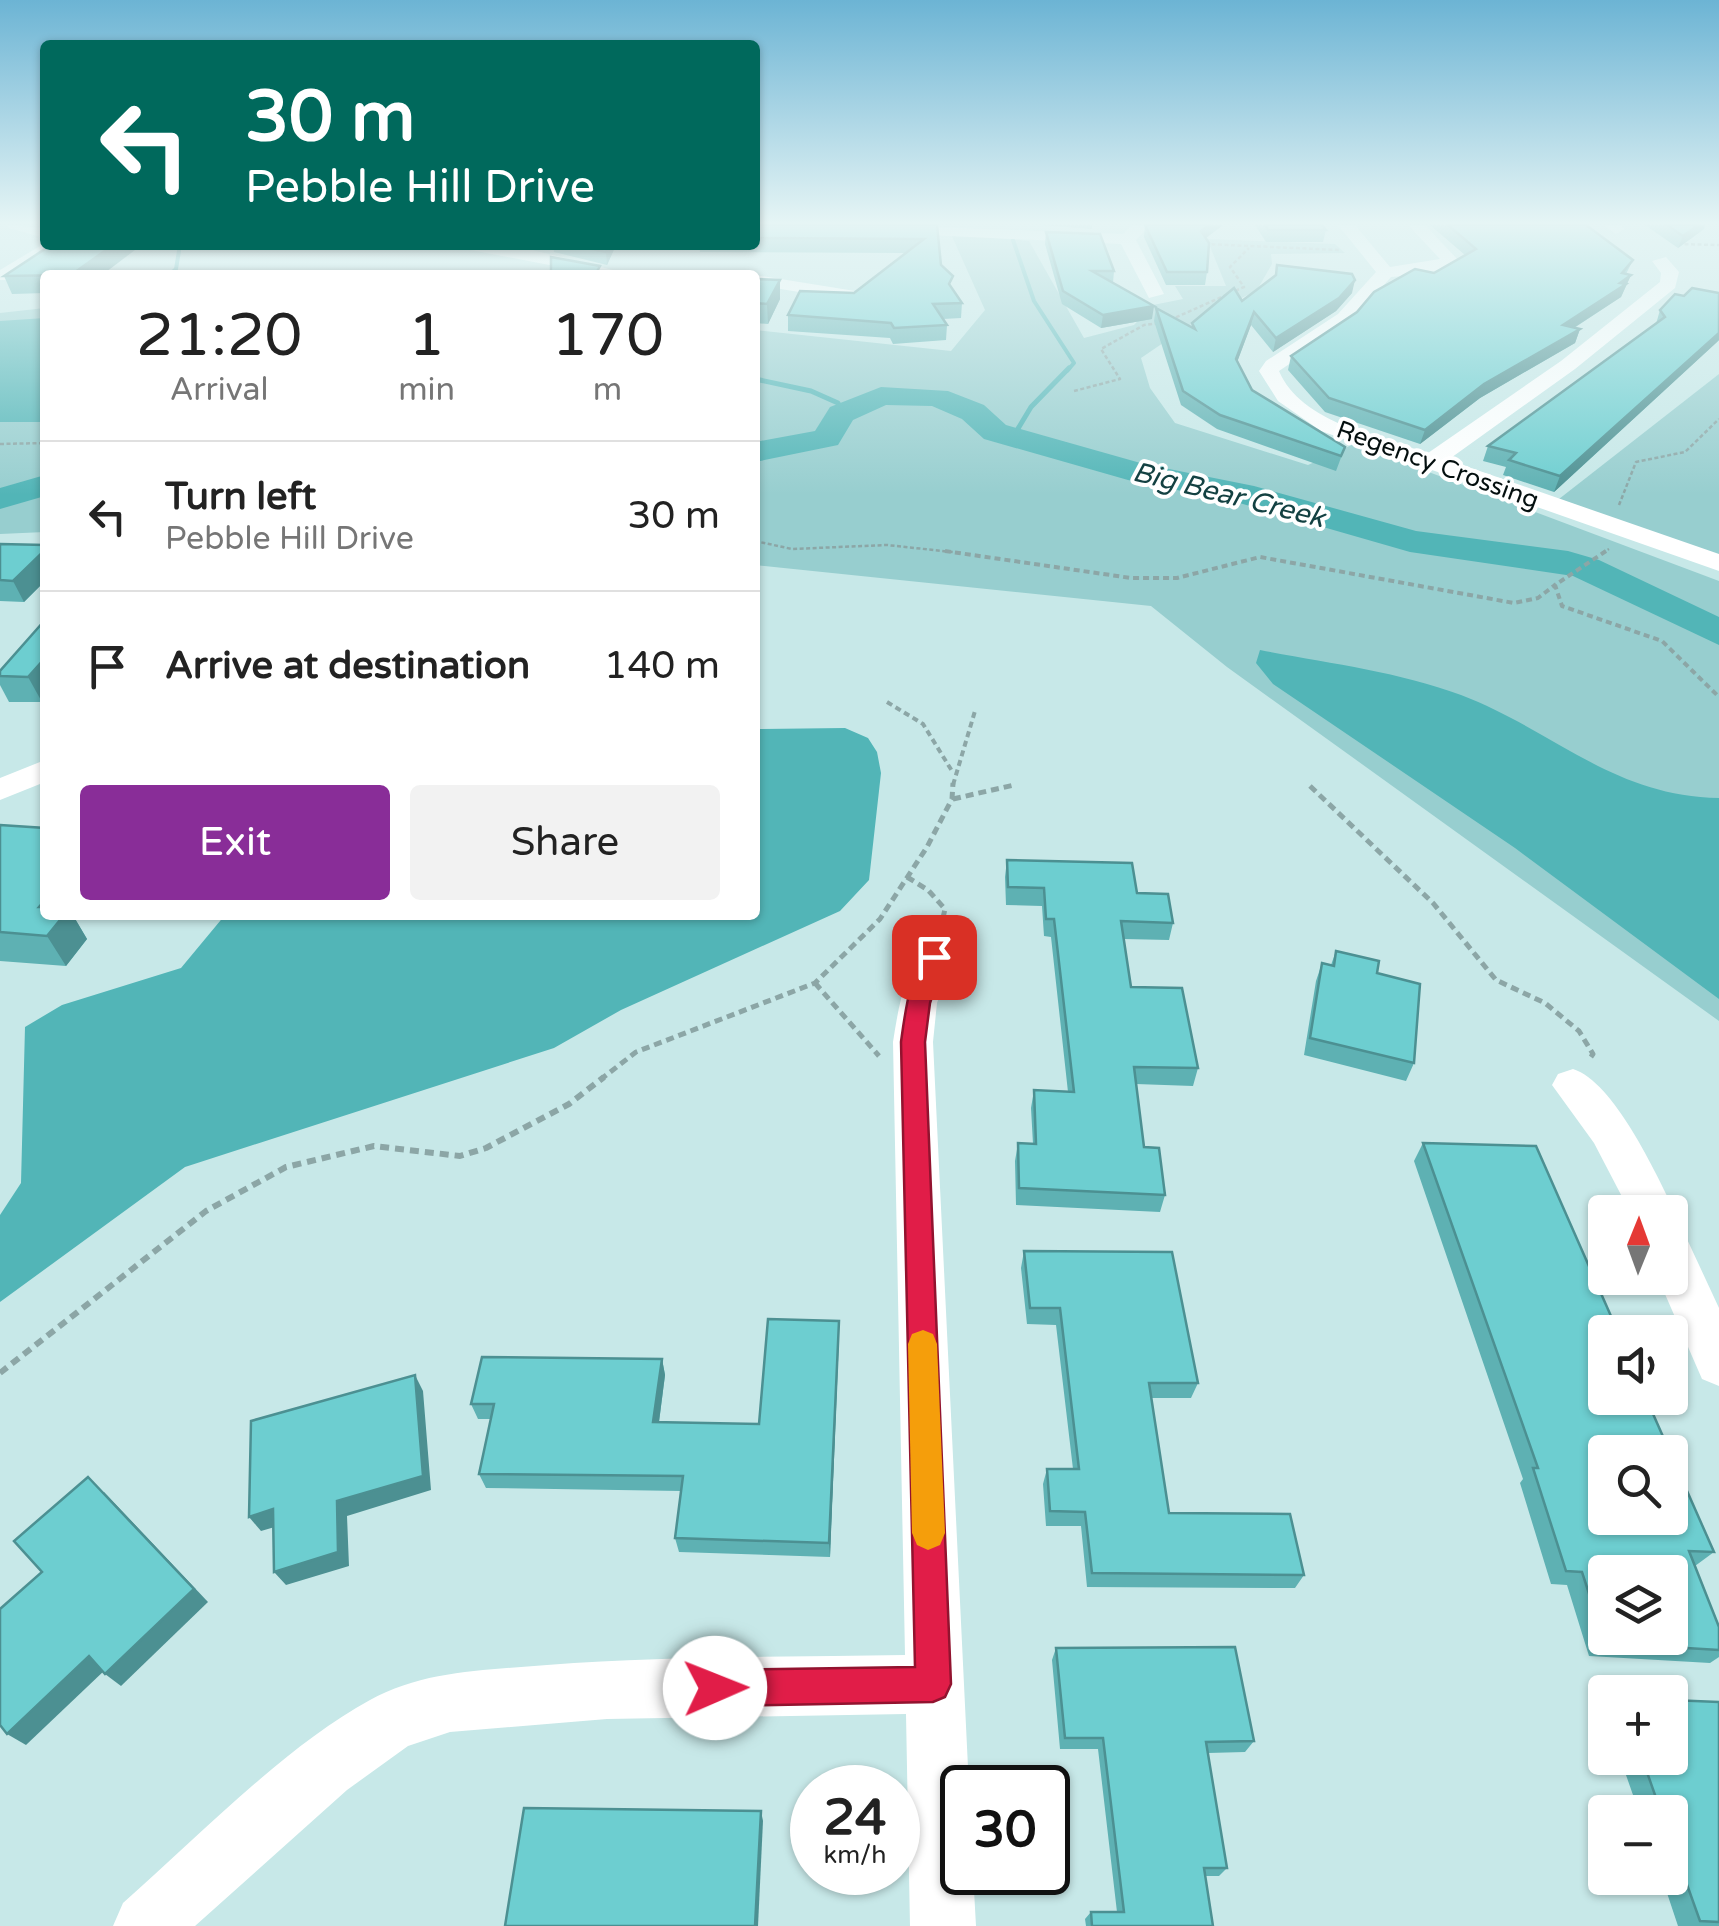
<!DOCTYPE html>
<meta charset="utf-8">
<style>
:root{--surface:#fff;--page:#f2f2f2;--text:#222;--muted:#767676;--line:#e0e0e0;--accent:#892d98}
body{margin:0;font-family:"Varela Round",sans-serif;background:var(--page);color:var(--text);height:100vh;display:flex;flex-direction:column;font-size:38px;white-space:nowrap}
*{box-sizing:border-box;margin:0}
p{font-size:32px;color:var(--muted)}
.icon{flex:none;width:55px;height:55px;fill:none;stroke:currentColor;stroke-width:2;stroke-linecap:round;stroke-linejoin:round}
.map{position:relative;flex:1;overflow:hidden}
.side{position:absolute;left:40px;top:270px;width:720px;height:650px;display:flex;flex-direction:column;background:var(--surface);border-radius:10px;box-shadow:0 2px 8px #0004}
.side>*{flex:none}
.top-card{position:absolute;left:40px;top:40px;width:720px;height:210px;border-radius:10px;box-shadow:0 2px 8px #0004;background:#00695c;color:#fff;overflow:hidden}
.needle{width:65px;rotate:1deg}
.controls{position:absolute;left:1588px;top:1195px;display:grid;gap:20px}
.controls a{display:grid;place-items:center;width:100px;height:100px;border-radius:10px;background:var(--surface);box-shadow:0 2px 8px #0004;font-size:50px}
.speed{position:absolute;left:790px;top:1765px;display:flex;gap:20px;font-size:50px;font-weight:700;text-align:center}
.speed>*{display:grid;place-content:center;width:130px;height:130px;border-radius:50%;background:var(--surface);box-shadow:0 2px 8px #0004;line-height:1}
.speed small{font-size:25px;font-weight:400}
.speed .limit{border:5px solid #111;border-radius:15px;background:#fff;color:#111}
.pin{position:absolute;display:grid;place-items:center;width:85px;height:85px;color:#fff;margin:-42px;border-radius:20px;box-shadow:0 5px 15px #0006}
.me{position:absolute;width:110px;margin:-55px;rotate:89deg;stroke-linejoin:round;filter:drop-shadow(0 0 8px #0008)}
.turn{display:flex;align-items:center;gap:35px;height:210px;padding:0 40px;font-size:45px}
.turn .icon{width:130px;height:130px;stroke-width:2.5}
.turn b{display:block;font-size:70px;line-height:85px}
.eta{display:flex;justify-content:space-evenly;align-items:center;height:170px;text-align:center}
.eta b{font-size:60px;font-weight:600;line-height:70px}
.button{display:flex;gap:20px;margin-top:auto;padding:20px 40px}
.button a{flex:1;height:115px;border-radius:10px;background:var(--accent);color:#fff;font-size:40px;font-weight:600;line-height:115px;text-align:center}
.button a+a{background:var(--page);color:var(--text)}
ul{padding:0;list-style:none}
li{display:flex;align-items:center;gap:30px;height:150px;padding:0 40px;border-top:2px solid var(--line)}
li div{flex:1}
li b{display:block;font-size:38px}
li em{font-style:normal}
.map>svg:first-child{display:block}
.green{fill:#97cecf}
.water{fill:#52b5b7}
.lines{fill:none;stroke-linecap:round;stroke-linejoin:round}
.stream-far1{stroke:#52b5b7;stroke-width:4}
.stream{stroke:#52b5b7;stroke-width:5}
.river{fill:#52b5b7;fill-rule:evenodd}
.path-far3{stroke:#8ca6a6;stroke-width:2.5;stroke-dasharray:4 2.5;stroke-linecap:butt}
.path-far2{stroke:#8ca6a6;stroke-width:4;stroke-dasharray:6 4;stroke-linecap:butt}
.path-far1{stroke:#8ca6a6;stroke-width:5;stroke-dasharray:8 5;stroke-linecap:butt}
.path{stroke:#8ca6a6;stroke-width:6;stroke-dasharray:9 6;stroke-linecap:butt}
.minor{fill:#fff;fill-rule:evenodd}
.wall{fill:#5eb1b3}
.shaded-wall{fill:#4c9092}
.building{fill:#6dced0;stroke:#4c9092;stroke-width:2.5;fill-rule:evenodd}
.route{fill:#e11d48;stroke:#92132f;stroke-width:2.5}
.slow{fill:#f59e0b}
.labels{text-anchor:middle;stroke-width:8;stroke-linejoin:round;paint-order:stroke}
.far-street-label{font-size:25px;fill:#040f0f;stroke:#fff}
.far-water-label{font-size:28px;font-style:italic;fill:#134142;stroke:#fff}
</style>
<div class="map">
<svg width="1719" height="1926" viewBox="0 0 1719 1926">
<rect width="100%" height="100%" fill="#c7e8e8"/>
<!-- green -->
<g class="green">
<path d="M951,234L1029,241L1084,338L1134,325L1153,305L1183,299L1175,286H1226L1207,239L1335,244L1345,253L1271,254L1272,264L1257,290L1188,326L1141,358L1150,388L1175,423L1308,465L1354,444L1719,581V1021L1227,667L1151,606L755,565V330L951,351L985,310Z"/>
<path d="M45,308V532L0,534V313Z"/>
<path d="M1719,374V557L1559,499Z"/>
</g>
<!-- water -->
<g class="water">
<path d="M45,318V422H0V321Z"/>
<path d="M1260,650C1326,663 1397,671 1461,695C1555,731 1612,796 1719,798V999L1515,848L1273,684L1256,663Z"/>
<path d="M845,728L868,738L877,752L881,773L869,880L840,911L621,1010L554,1048L185,1167L0,1302V1215L21,1183L25,1027L62,1005L181,968L225,915H755V729Z"/>
</g>
<g class="lines">
<!-- stream-far1 -->
<g class="stream-far1">
<path d="M1013,240L1034,301L1074,363L1067,371"/>
<path d="M169,275L176,269L180,245"/>
</g>
<!-- stream -->
<g class="stream">
<path d="M755,379L811,391L838,403L841,414"/>
<path d="M1013,437L1031,407L1069,368"/>
</g>
<!-- river -->
<g class="river">
<path d="M881,387L948,391L984,405L1006,425L1144,464L1254,486L1416,531L1568,551L1599,560L1719,617V645L1573,576L1410,552L1236,502L1128,480L984,439L962,419L932,406L886,405L853,420L838,445L755,462V442L815,431L830,407Z"/>
<path d="M45,475V496L0,509V488Z"/>
</g>
<!-- path-far3 -->
<g class="path-far3">
<path d="M1205,244L1339,250"/>
<path d="M1678,244L1719,245"/>
<path d="M1170,320L1244,287L1230,267L1249,248"/>
<path d="M1074,391L1120,379L1101,349L1144,325L1160,323"/>
<path d="M0,444L45,443"/>
<path d="M1619,505L1636,462L1685,452L1719,419"/>
<path d="M755,541L792,549L887,545L961,553"/>
<path d="M1602,553L1609,549"/>
</g>
<!-- path-far2 -->
<g class="path-far2">
<path d="M945,551L1131,578H1177L1260,557L1514,603L1538,598L1555,585"/>
<path d="M1606,551L1555,585L1562,606L1662,641L1719,697"/>
<path d="M887,702L923,724L952,771"/>
<path d="M953,785L975,711"/>
</g>
<!-- path-far1 -->
<g class="path-far1">
<path d="M1310,786L1433,903L1496,980L1545,1003L1579,1031L1593,1054L1588,1061"/>
<path d="M953,799L1014,785"/>
<path d="M907,877L928,890L945,909L940,931"/>
<path d="M815,983L879,1056"/>
<path d="M600,1080L636,1052L815,983L880,919L927,847L952,799L953,783"/>
</g>
<!-- path -->
<path class="path" d="M0,1373L206,1211L286,1167L374,1146L460,1156L486,1148L569,1104L604,1077"/>
<!-- minor -->
<g class="minor">
<path d="M7,225L45,228V238L9,228Z"/>
<path d="M879,225L1123,234L1132,225H1150L1136,240L1164,294L1149,298L1121,244L885,233Z"/>
<path d="M1338,225H1355L1390,267L1440,259L1408,225H1425L1459,261L1428,274L1391,277L1351,322L1279,371C1301,423 1380,437 1428,453L1561,361L1660,282L1661,273L1652,261L1666,257L1679,272L1675,288L1575,369L1448,460L1719,554V571L1321,431L1278,401L1259,371L1266,361L1338,314L1376,272Z"/>
<path d="M1603,225H1621L1624,229L1616,234Z"/>
<path d="M45,243L62,245L9,280H0V270Z"/>
<path d="M445,245H512L633,275H601Z"/>
<path d="M754,275H755L855,291L864,296L855,301L755,285Z"/>
<path d="M45,760V782L0,800V778Z"/>
<path d="M934,944L947,948L953,957L937,1003L933,1042L969,1788H962V1872H973L976,1926H910L906,1714L607,1719L450,1732L408,1746L347,1790L195,1926H113L123,1903C197,1838 284,1747 370,1700C424,1670 488,1670 547,1665C666,1656 786,1657 905,1655L893,1042C898,1009 904,977 921,948Z"/>
<path d="M1573,1069C1614,1082 1656,1173 1675,1212L1670,1223V1212H1630L1594,1143L1552,1085L1558,1074Z"/>
<path d="M1670,1231L1686,1237L1719,1308V1386L1702,1379L1658,1278H1670Z"/>
</g>
</g>
<!-- wall -->
<g class="wall">
<path d="M755,225H937L941,265L952,289L962,303L961,318L943,319L947,325L946,340L893,344L890,338L788,331V315L854,293L906,253L700,252L699,245H755Z"/>
<path d="M1041,225H1092V229Z"/>
<path d="M1145,225H1223L1206,238L1207,272L1205,285H1166L1144,237Z"/>
<path d="M1255,225H1322L1326,230L1323,242H1266Z"/>
<path d="M1430,225H1586L1633,260L1626,274L1631,275L1621,297L1574,328L1580,329L1575,343L1480,398L1420,444L1325,412L1288,370L1291,356L1465,255Z"/>
<path d="M1645,225H1705L1704,229L1678,248Z"/>
<path d="M1046,232L1114,271L1113,283L1152,319L1101,328L1062,304L1045,244Z"/>
<path d="M553,245H616L607,265L554,252Z"/>
<path d="M139,247L45,275V293L12,294L4,276Z"/>
<path d="M755,279L780,280V299L768,324L755,323Z"/>
<path d="M1352,293L1336,311L1273,352L1251,325L1237,362L1252,390L1345,447L1336,471L1217,429L1181,405L1154,321L1156,308L1191,327L1192,323L1242,301Z"/>
<path d="M1719,293V340L1717,342L1554,492L1503,475L1506,467L1483,461L1488,446L1656,324L1660,310L1684,296Z"/>
<path d="M0,544L45,545V581L24,602L0,601Z"/>
<path d="M45,620L42,702H9L0,685V671Z"/>
<path d="M0,825L45,915H76L74,917L87,939L66,966L0,961Z"/>
<path d="M1007,860L1137,893L1173,923L1169,940L1124,939L1131,987L1198,1068L1193,1086L1136,1084L1144,1147L1165,1195L1160,1212L1016,1205L1015,1161L1018,1143L1033,1144L1031,1108L1034,1090L1068,1092L1051,937L1044,936L1042,906L1006,905L1005,877Z"/>
<path d="M1336,951L1377,973L1414,1063L1406,1081L1304,1055L1316,981L1322,963L1331,965Z"/>
<path d="M1423,1143L1714,1552L1695,1566L1719,1627V1657L1710,1663L1589,1656L1567,1585L1551,1584L1520,1483L1523,1479L1414,1161Z"/>
<path d="M1024,1251L1198,1383L1191,1398H1151L1169,1513L1304,1575L1295,1588L1087,1587L1081,1526H1046L1043,1484L1047,1469H1073L1056,1325L1027,1324L1021,1268Z"/>
<path d="M839,1321L830,1557L679,1552L675,1538L681,1491L486,1488L479,1474L491,1419H478L471,1404L662,1359L665,1375L659,1422L759,1424Z"/>
<path d="M1056,1648L1254,1741L1245,1752L1208,1753L1227,1868L1219,1876H1205L1213,1926H1086L1085,1919L1091,1912H1117L1098,1749H1060L1052,1660Z"/>
<path d="M1719,1702V1926H1678L1662,1878H1670V1812H1639L1620,1758H1670Z"/>
</g>
<!-- shaded-wall -->
<g class="shaded-wall">
<path d="M1209,225H1223L1199,243L1201,231Z"/>
<path d="M1698,225H1705L1704,229L1678,248L1683,236Z"/>
<path d="M113,245H138L139,247L102,275H72Z"/>
<path d="M609,245H616L607,265L606,252Z"/>
<path d="M1631,275L1621,297L1558,338L1563,325Z"/>
<path d="M780,280V299L768,324L767,304Z"/>
<path d="M1355,280L1352,293L1336,311L1273,352L1276,338Z"/>
<path d="M1154,306L1152,319L1101,328L1103,315Z"/>
<path d="M1254,312L1251,325L1233,373L1236,359Z"/>
<path d="M1580,329L1575,343L1480,398L1420,444L1425,430L1484,384Z"/>
<path d="M1719,333V340L1717,342L1554,492L1560,476Z"/>
<path d="M45,550V581L24,602L13,581Z"/>
<path d="M45,658V698L42,702L28,677Z"/>
<path d="M45,900V915H76L74,917L87,939L66,966L47,936L39,907Z"/>
<path d="M839,1321V1338L830,1557L829,1543Z"/>
<path d="M662,1359L665,1375L657,1437L653,1422Z"/>
<path d="M415,1375L423,1391L431,1490L347,1516L349,1566L286,1585L274,1572L337,1501Z"/>
<path d="M104,1492L208,1602L121,1686L105,1674Z"/>
<path d="M273,1509L285,1524L261,1531L249,1517Z"/>
<path d="M89,1656L106,1669L26,1745L7,1734Z"/>
<path d="M761,1811L763,1821L758,1926H755Z"/>
</g>
<!-- building -->
<g class="building">
<path d="M755,225H937L941,265L953,276L949,284L962,303L933,304L947,325L894,328L891,323L788,315L800,291L854,293L924,239L755,238Z"/>
<path d="M1145,225H1209L1201,231L1209,243L1207,272H1167Z"/>
<path d="M1265,225H1322L1326,230H1268Z"/>
<path d="M1448,225H1586L1633,260L1622,273L1631,275L1620,283L1626,284L1563,325L1580,329L1484,384L1425,430L1329,398L1291,356L1357,312L1374,292L1415,269L1434,273L1476,249Z"/>
<path d="M1667,225H1698L1683,236Z"/>
<path d="M1046,232L1100,234L1114,271H1092L1154,306L1103,315L1063,291Z"/>
<path d="M51,245H113L71,275L4,276Z"/>
<path d="M575,245H609L606,252Z"/>
<path d="M551,257L600,266L595,275H551Z"/>
<path d="M1277,265L1352,274L1355,280L1339,298L1276,338L1254,312L1236,359L1252,390L1345,447L1341,456L1220,415L1183,391L1156,308L1195,329L1192,323L1234,288L1242,301L1276,275Z"/>
<path d="M755,279L780,280L767,304L755,303Z"/>
<path d="M1692,288L1719,293V333L1560,476L1509,460L1516,453L1488,446L1665,317L1660,310L1675,294L1684,296Z"/>
<path d="M0,544L45,545V550L13,581L0,580Z"/>
<path d="M45,620V658L28,677L0,676V671Z"/>
<path d="M0,825L45,828V900L39,907H45V915H64L47,936L0,932Z"/>
<path d="M1007,860L1132,863L1137,893L1168,894L1173,923L1121,921L1131,987L1182,988L1198,1068L1134,1067L1144,1147L1159,1148L1165,1195L1019,1188L1018,1143L1036,1144L1034,1090L1074,1092L1054,919H1046L1044,888L1008,887Z"/>
<path d="M1336,951L1379,961L1377,973L1420,984L1414,1063L1310,1038L1322,963L1334,966Z"/>
<path d="M1423,1143L1536,1146L1618,1332H1605V1398H1646L1714,1552L1689,1551L1719,1627V1650L1605,1643L1582,1572L1566,1571L1533,1468H1538ZM1605,1452H1670V1518H1605ZM1605,1572H1670V1638H1605Z"/>
<path d="M1024,1251L1172,1252L1198,1383H1149L1169,1513L1290,1514L1304,1575L1092,1573L1085,1512L1050,1511L1047,1469H1079L1060,1308H1030Z"/>
<path d="M768,1319L839,1321L829,1543L675,1538L683,1476L479,1474L494,1404H471L482,1357L662,1359L653,1422L759,1424Z"/>
<path d="M415,1375L423,1476L337,1501L338,1552L274,1572L273,1509L249,1517L251,1421Z"/>
<path d="M88,1477L194,1589L105,1674L89,1656L7,1734L0,1725V1609L42,1572L14,1541Z"/>
<path d="M1235,1647L1254,1741L1206,1742L1227,1868H1204L1213,1926H1092L1091,1912H1124L1103,1738H1065L1056,1648Z"/>
<path d="M1670,1700L1719,1702V1922L1700,1921L1670,1837V1812H1661L1642,1758H1670Z"/>
<path d="M524,1808L761,1811L755,1926H505Z"/>
</g>
<!-- sky -->
<linearGradient id="sky" x2="0" y2="1"><stop stop-color="#6cb4d4"/><stop offset="0.45" stop-color="#e6f5f5"/><stop offset="1" stop-color="#e6f5f5" stop-opacity="0"/></linearGradient>
<rect width="1719" height="495" fill="url(#sky)"/>
<!-- route -->
<path class="route" d="M934,949L945,957L930,1003L925,1042L951,1684L945,1697L933,1702L715,1706L703,1701L697,1688L703,1675L715,1670L915,1667L901,1042C904,1021 911,956 934,949Z"/>
<!-- slow -->
<path class="slow" d="M923,1330L933,1334L937,1344L945,1533L940,1545L928,1550L917,1545L912,1533L908,1344L912,1334Z"/>
<g class="labels">
<!-- far-street labels -->
<g class="far-street-label">
<text transform="translate(1438 464) rotate(20)" y="9">Regency Crossing</text>
</g>
<!-- far-water labels -->
<g class="far-water-label">
<text transform="translate(1229 494) rotate(14)" y="10">Big Bear Creek</text>
</g>
</g>
</svg>
<div class="controls">
<a><svg class="needle" viewBox="-14 -14 28 28"><path d="M0-13l5 13h-10z" fill="#e53935"/><path d="M0 13l5-13h-10z" fill="#767676"/></svg></a>
<a><svg class="icon" aria-label="sound" viewBox="0 0 24 24"><path d="M4 9h4l5-4v14l-5-4H4zM17 9q2 3 0 6"/></svg></a>
<a><svg class="icon" aria-label="search" viewBox="0 0 24 24"><circle cx="10" cy="10" r="6"/><path d="M15 15l6 6"/></svg></a>
<a><svg class="icon" aria-label="layers" viewBox="0 0 24 24"><path d="M12 4l9 5-9 5-9-5zM3 14l9 5 9-5"/></svg></a>
<a>+</a>
<a>−</a>
</div>
<div class="speed"><div>24<small>km/h</small></div><div class="limit">30</div></div>
<div class="pin" style="left:934px;top:957px;background:#d93025"><svg class="icon" aria-label="arrive" viewBox="0 0 24 24"><path d="M6 21V4h12l-3 4 3 4H6"/></svg></div>
<svg class="me" style="left:715px;top:1688px" viewBox="-20 -20 40 40"><circle r="19" fill="#fff"/><path d="M0-13L10 11 0 6-10 11z" fill="#e11d48"/></svg>
<div class="top-card">
<div class="turn"><svg class="icon" aria-label="left" viewBox="0 0 24 24"><path d="M17 20v-9H6M10 6l-5 5 5 5"/></svg><div><b>30 m</b>Pebble Hill Drive</div></div>
</div>
<section class="side">
<div class="eta">
<div><b>21:20</b><p>Arrival</p></div>
<div><b>1</b><p>min</p></div>
<div><b>170</b><p>m</p></div>
</div>
<ul>
<li><svg class="icon" aria-label="left" viewBox="0 0 24 24"><path d="M17 20v-9H6M10 6l-5 5 5 5"/></svg><div><b>Turn left</b><p>Pebble Hill Drive</p></div><em>30 m</em></li>
<li><svg class="icon" aria-label="arrive" viewBox="0 0 24 24"><path d="M6 21V4h12l-3 4 3 4H6"/></svg><div><b>Arrive at destination</b></div><em>140 m</em></li>
</ul>
<div class="button"><a>Exit</a><a>Share</a></div>
</section>
</div>
